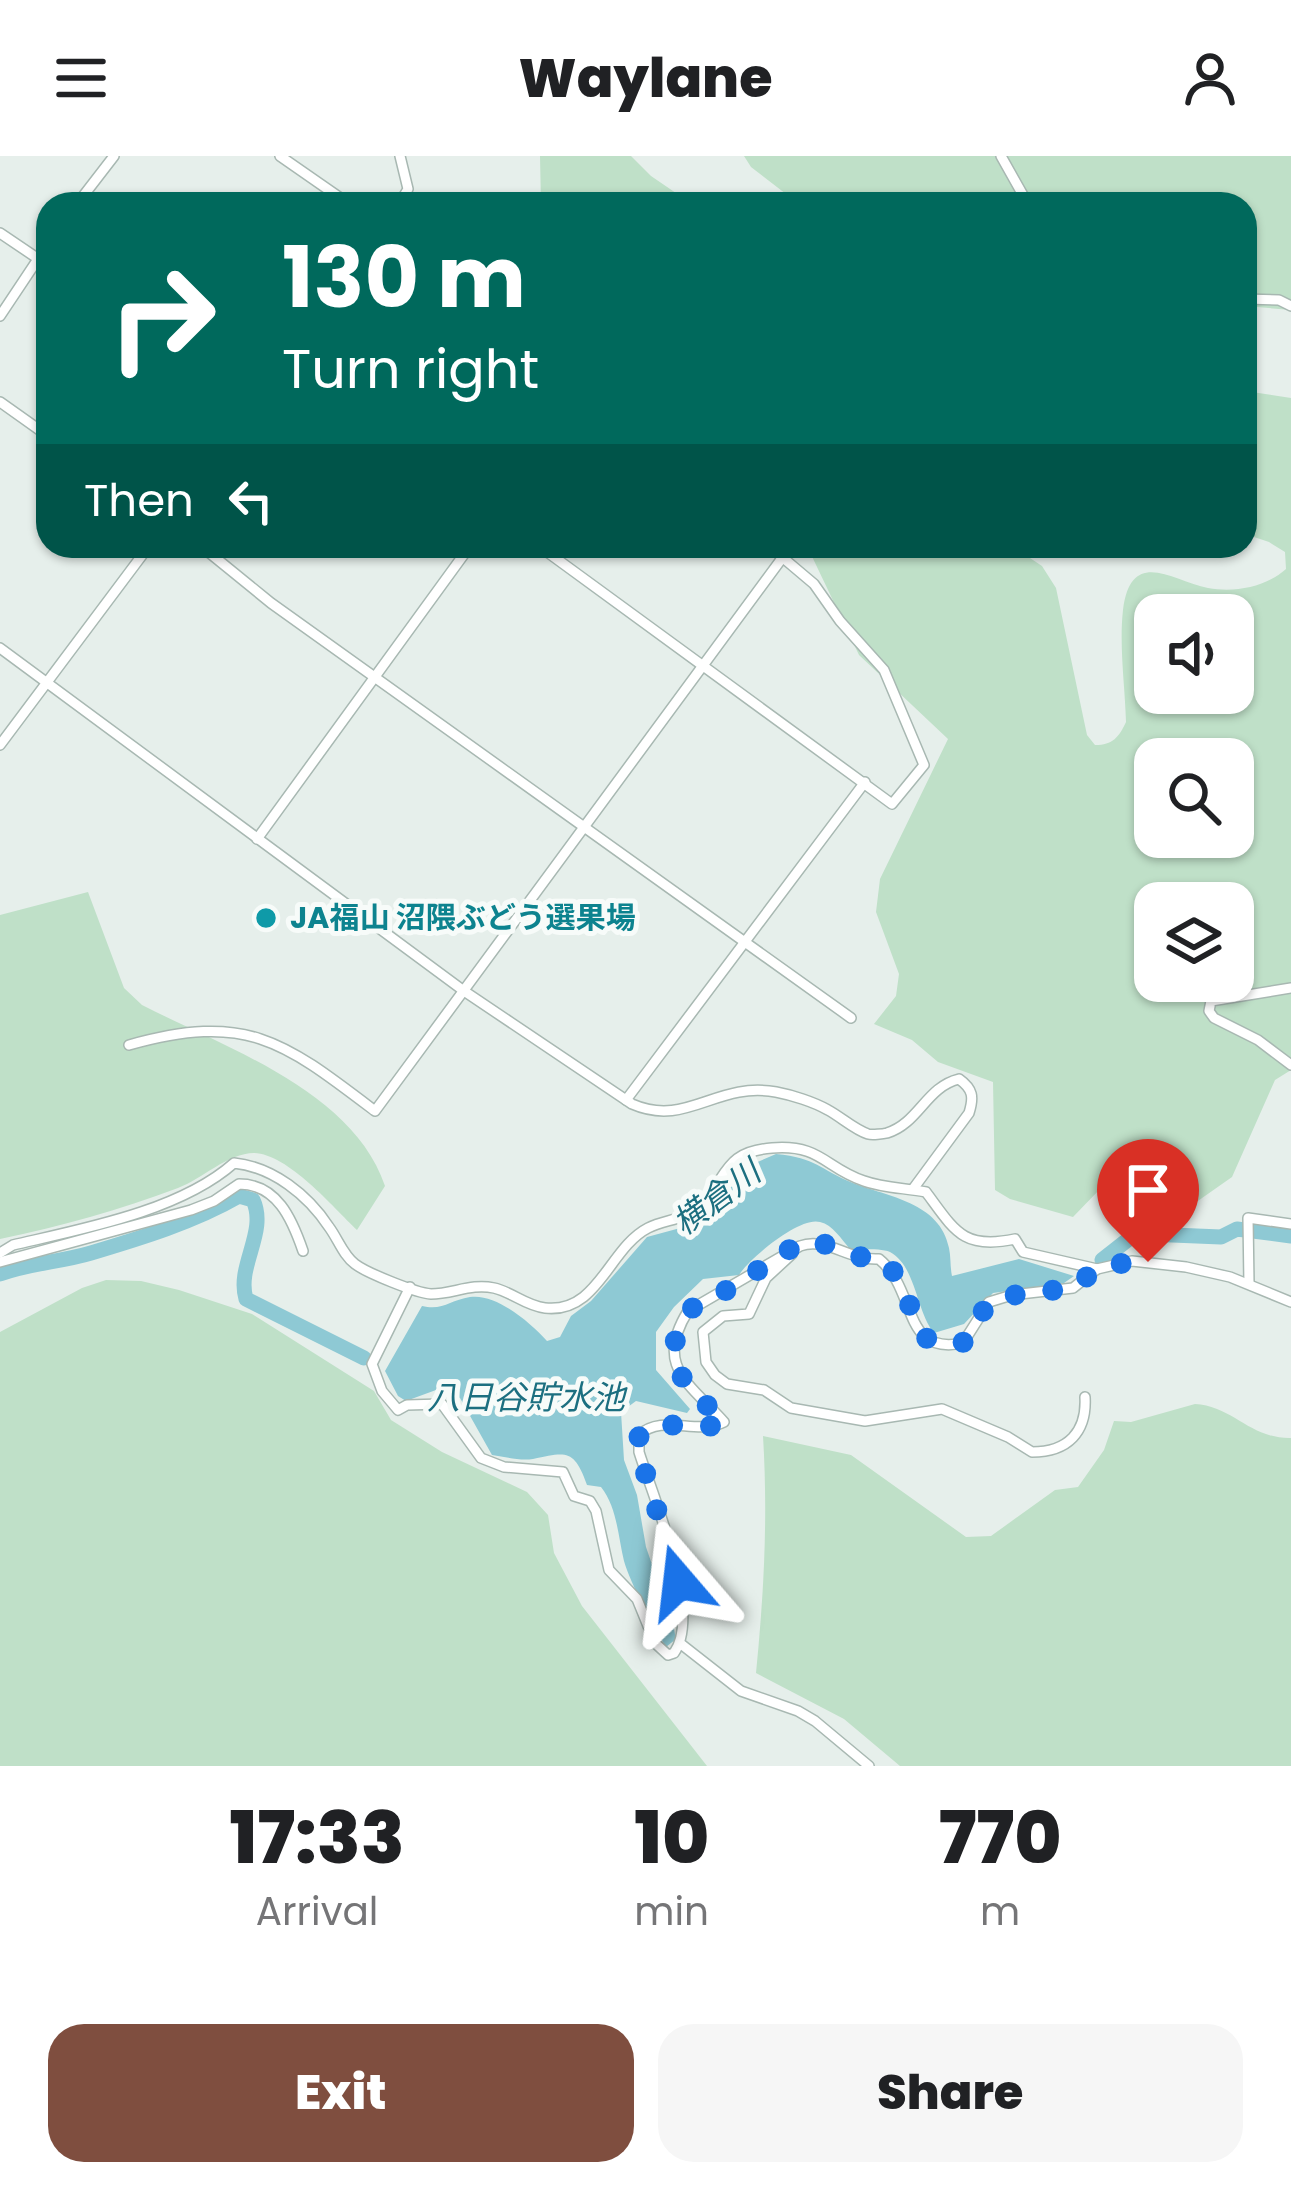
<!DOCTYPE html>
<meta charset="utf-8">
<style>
:root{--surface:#fff;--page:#f6f6f6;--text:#202124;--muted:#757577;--accent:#7f4e3f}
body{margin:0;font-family:Poppins,"Noto Sans JP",sans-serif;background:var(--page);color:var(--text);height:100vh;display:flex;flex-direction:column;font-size:45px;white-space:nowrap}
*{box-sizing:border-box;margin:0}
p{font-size:39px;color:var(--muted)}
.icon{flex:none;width:66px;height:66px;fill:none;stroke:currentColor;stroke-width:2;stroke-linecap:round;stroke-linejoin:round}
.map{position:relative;height:1610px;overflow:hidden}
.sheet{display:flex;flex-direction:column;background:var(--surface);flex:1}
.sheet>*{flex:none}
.banner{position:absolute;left:36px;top:36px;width:1221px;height:366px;border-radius:36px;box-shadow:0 3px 9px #0004;background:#00695c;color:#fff;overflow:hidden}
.tools{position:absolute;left:1134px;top:438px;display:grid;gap:24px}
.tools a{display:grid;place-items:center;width:120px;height:120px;border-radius:24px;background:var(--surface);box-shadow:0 3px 9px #0004;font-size:60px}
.pin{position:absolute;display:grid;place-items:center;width:102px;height:102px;color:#fff;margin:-123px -51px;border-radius:50% 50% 50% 0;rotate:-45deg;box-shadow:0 0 12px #0007}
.pin .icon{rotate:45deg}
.me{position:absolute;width:132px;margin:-66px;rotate:343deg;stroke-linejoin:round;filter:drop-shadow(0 0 9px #0008)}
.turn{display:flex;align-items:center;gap:42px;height:252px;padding:0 48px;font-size:54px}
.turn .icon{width:156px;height:156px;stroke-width:2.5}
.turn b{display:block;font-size:84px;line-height:102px}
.then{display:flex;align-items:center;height:114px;padding:0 48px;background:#0003;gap:24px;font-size:45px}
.eta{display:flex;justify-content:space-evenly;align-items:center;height:204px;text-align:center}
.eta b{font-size:72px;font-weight:800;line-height:84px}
.button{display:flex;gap:24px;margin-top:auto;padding:24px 48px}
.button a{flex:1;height:138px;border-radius:36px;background:var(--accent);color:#fff;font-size:48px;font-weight:800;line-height:138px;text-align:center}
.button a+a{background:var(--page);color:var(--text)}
header{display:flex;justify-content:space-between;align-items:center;height:156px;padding:0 48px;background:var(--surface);font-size:54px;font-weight:800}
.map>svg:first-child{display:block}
.green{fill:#bfe0c8;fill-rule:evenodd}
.water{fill:#8ec9d4}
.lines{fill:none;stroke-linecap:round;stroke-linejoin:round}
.river{stroke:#8ec9d4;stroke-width:15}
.minor-casing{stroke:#a8b8b2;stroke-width:12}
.minor{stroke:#fff;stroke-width:9}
.route{stroke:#1a73e8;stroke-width:21;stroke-dasharray:0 37.8}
.culture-dot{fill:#0f9aa8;stroke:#f7fbf9;stroke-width:4.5}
.labels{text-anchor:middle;stroke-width:10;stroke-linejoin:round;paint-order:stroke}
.culture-label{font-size:30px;font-weight:bold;fill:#0d838f;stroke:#f7fbf9;text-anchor:start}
.water-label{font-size:33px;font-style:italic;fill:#1c6f80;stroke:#f7fbf9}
</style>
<header><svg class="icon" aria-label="menu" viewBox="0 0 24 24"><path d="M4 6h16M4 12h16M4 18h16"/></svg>Waylane<svg class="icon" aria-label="person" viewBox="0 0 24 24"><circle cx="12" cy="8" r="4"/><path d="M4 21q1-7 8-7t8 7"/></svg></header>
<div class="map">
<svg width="1291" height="1610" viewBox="0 0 1291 1610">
<rect width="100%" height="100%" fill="#e6efeb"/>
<!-- green -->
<g class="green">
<path d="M540,0H631L651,20L692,48H541Z"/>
<path d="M744,0H1291V154L1245,150V48H799L751,11Z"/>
<path d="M1245,235L1291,242V914L1275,924L1232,1021L1185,1054L1141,1039L1101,1032L1073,1061L1010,1043L995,1034L993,926L938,906L912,884L874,868L896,840L899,818L876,756L880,723L948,583L859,499L807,390H1012L1042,410L1056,432L1087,579L1095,589C1113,589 1119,581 1126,566C1125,530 1119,490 1123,454C1131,390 1173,425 1208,432C1235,437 1266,431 1286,413L1285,396L1269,386L1245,378ZM1155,459H1233V537H1155ZM1155,603H1233V681H1155ZM1155,747H1233V825H1155Z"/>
<path d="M88,736L124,832L142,849C226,892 353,935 385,1030L357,1074C333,1051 288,998 254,997C228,997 202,1023 178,1032C119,1054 62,1070 0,1083V759Z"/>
<path d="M106,1124L141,1125L179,1134L252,1158L374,1235L391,1264L442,1296L527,1336L548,1359L554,1397L582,1450L707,1610H0V1176L82,1132Z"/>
<path d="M1195,1248C1233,1250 1250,1283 1291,1282V1610H900L844,1563L756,1517C764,1437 768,1360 763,1280L851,1299L966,1381L991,1380L1055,1334L1078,1331L1104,1294L1114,1265L1131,1266Z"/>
</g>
<!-- water -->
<path class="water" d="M776,998C817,1002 819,1013 853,1027C888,1041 940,1046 949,1092C951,1101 950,1111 952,1120L1019,1103L1074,1120L1064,1127L993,1137L964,1168L934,1177C916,1155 916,1110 890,1096C881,1092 861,1094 850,1093C841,1083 833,1069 820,1066C799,1060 748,1104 739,1119L703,1123L674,1151L656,1176V1214L690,1253L687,1257L636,1245L621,1256L624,1304L637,1339L646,1391L674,1473L676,1483L666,1491C653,1470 631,1429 624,1405C618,1380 617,1351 601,1331L587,1329C574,1293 567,1296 533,1303C520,1305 506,1301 492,1299L460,1242L436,1234L406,1245L398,1240L385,1215L422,1150C443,1155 450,1144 470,1141C496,1137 530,1166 547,1185L560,1181L571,1160L591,1145L647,1081L684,1071L714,1047L730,1018Z"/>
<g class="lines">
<!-- river -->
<g class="river">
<path d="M1102,1104L1130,1082L1148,1078L1221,1081L1237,1073L1291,1080"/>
<path d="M0,1118C30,1107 61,1106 91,1097C141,1082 194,1066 239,1040L253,1044C268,1076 236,1110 246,1143L364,1202"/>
</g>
<!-- minor casing -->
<g class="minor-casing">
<g id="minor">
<path d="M280,0L349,48"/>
<path d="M1001,0L1028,48"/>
<path d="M77,48L114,0"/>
<path d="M399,48L408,33L400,0"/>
<path d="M0,77L37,102"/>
<path d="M1245,143L1279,144L1291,150"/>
<path d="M0,160L48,88"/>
<path d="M0,246L48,280"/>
<path d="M201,390L271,447L851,862"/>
<path d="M539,390L892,648L924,609L884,514L840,465L814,428L769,390"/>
<path d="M0,492L464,835L632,948C687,972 716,925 776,936C792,939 814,946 828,954C841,961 855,974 868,978C872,979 883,978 887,977C919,967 926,931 959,923C973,933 974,941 969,957L913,1033"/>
<path d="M0,589L149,390"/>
<path d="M257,683L470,390"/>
<path d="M1291,832L1211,845L1209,855L1214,862L1258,884L1291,909"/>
<path d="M129,889C247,856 283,885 375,955L791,390"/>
<path d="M626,944L865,626"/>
<path d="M0,1097L13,1089C82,1073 180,1055 234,1007C273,1011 308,1039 329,1071C338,1083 343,1099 355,1108C367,1117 416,1137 431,1138C453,1138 471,1127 494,1132C512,1136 526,1150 545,1152C598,1158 609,1092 648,1072C665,1063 683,1065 698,1051C729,1023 721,996 772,992C821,988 825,1012 864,1025C883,1032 906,1032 926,1036C955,1075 963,1094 1015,1083L1023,1096L1097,1113L1132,1105L1186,1111L1230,1121L1291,1146"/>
<path d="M792,1098L766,1122L749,1158L723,1160L703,1176L706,1206L715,1219L727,1228L764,1234L791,1252L865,1265L942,1253L1008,1281L1032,1296C1068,1296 1087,1276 1085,1241"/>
<path d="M0,1106L191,1054L214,1045L239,1028C277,1028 292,1063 303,1095"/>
<path d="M1249,1128L1248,1062L1291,1068"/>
<path d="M410,1131L372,1208L382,1235L398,1254L407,1249L442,1248L481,1302L504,1311L563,1316L574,1340L590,1345L596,1355L609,1414L637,1443L655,1487L668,1499L674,1497C703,1457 653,1341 639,1296V1279C663,1257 697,1280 724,1266C689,1227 654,1210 688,1155L800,1090C826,1080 849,1105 879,1103C918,1135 901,1200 963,1187L989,1146L1012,1139L1073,1132L1097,1113"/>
<path d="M681,1488L741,1535L798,1555L815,1565L869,1610"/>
</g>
</g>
<!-- minor -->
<use href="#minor" class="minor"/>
</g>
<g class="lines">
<!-- route -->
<path class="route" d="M679,1426L639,1296V1279C663,1258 697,1279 724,1266C701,1241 666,1220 676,1182C680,1166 687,1154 702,1145C712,1138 725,1136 736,1130C757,1116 784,1092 808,1086C824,1082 850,1105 879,1102C887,1109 895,1116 900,1125C918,1159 911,1198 964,1186L974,1164L998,1141L1072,1132L1097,1113L1132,1105L1148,1106"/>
</g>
<!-- markers -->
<circle class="culture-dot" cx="266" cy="762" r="12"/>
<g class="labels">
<!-- culture labels -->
<g class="culture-label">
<text x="290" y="772">JA福山 沼隈ぶどう選果場</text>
</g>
<!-- water labels -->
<g class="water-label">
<text transform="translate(716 1041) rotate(-37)" y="12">横倉川</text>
<text x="526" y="1253">八日谷貯水池</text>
</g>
</g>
</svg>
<div class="tools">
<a><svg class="icon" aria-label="sound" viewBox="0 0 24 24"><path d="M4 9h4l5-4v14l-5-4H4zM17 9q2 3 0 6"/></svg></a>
<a><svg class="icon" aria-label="search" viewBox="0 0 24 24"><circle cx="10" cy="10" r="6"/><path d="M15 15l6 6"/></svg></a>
<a><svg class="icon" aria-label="layers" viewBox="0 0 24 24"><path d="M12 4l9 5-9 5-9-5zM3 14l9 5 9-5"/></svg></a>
</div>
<div class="pin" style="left:1148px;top:1106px;background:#d93025"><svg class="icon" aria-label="arrive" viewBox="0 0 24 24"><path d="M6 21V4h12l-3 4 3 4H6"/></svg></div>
<svg class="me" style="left:679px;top:1426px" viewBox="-20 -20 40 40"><path d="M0-17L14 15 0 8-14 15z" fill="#1a73e8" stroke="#fff" stroke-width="4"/></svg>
<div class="banner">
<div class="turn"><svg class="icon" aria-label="right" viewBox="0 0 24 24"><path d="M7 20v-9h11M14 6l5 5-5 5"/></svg><div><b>130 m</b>Turn right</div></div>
<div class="then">Then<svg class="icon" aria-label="left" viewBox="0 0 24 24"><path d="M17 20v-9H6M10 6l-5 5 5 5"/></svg></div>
</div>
</div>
<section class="sheet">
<div class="eta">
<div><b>17:33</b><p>Arrival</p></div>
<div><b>10</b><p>min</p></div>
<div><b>770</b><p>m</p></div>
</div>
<div class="button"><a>Exit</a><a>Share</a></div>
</section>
